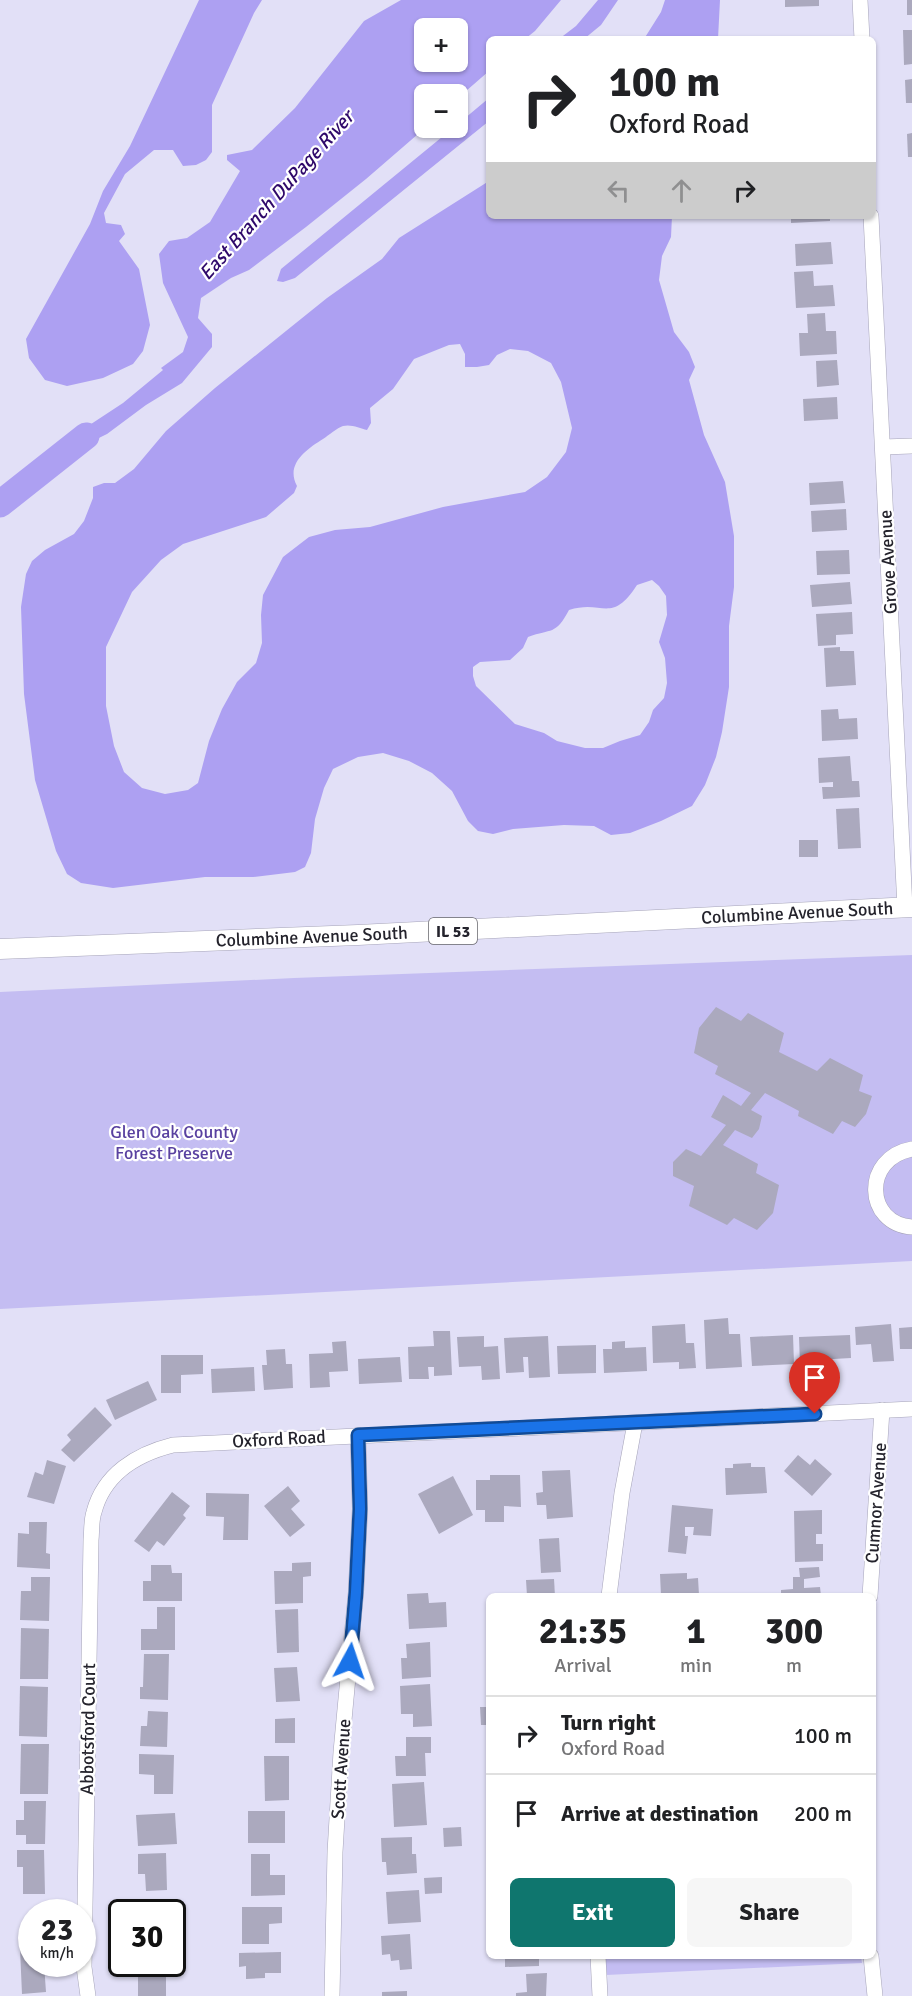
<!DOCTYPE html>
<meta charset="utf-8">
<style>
:root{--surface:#fff;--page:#f6f6f6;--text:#202124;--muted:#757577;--line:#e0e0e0;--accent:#0f766e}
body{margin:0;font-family:Signika,sans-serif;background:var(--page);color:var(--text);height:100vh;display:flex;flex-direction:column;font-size:22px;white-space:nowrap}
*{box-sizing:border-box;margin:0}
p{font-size:20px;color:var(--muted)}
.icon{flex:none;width:33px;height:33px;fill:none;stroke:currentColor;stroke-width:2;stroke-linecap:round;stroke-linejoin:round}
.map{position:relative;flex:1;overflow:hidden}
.sheet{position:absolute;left:486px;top:1593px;width:390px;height:366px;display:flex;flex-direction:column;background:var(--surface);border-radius:9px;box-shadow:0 2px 4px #0004}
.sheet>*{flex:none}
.hud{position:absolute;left:486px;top:36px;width:390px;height:183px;border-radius:9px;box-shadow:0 2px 4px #0004;background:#fff;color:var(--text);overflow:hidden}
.controls{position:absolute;left:414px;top:18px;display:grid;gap:12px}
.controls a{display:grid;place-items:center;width:54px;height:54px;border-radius:9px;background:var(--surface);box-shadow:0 2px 4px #0004;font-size:30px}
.speed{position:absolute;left:18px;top:1899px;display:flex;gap:12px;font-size:30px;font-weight:700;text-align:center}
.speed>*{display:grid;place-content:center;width:78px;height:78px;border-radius:50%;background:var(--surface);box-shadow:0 2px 4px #0004;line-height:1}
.speed small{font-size:15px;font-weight:400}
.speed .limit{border:3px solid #111;border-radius:9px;background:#fff;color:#111}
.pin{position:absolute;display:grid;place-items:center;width:51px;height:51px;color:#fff;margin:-62px -26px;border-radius:50% 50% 50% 0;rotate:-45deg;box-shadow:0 0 6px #0007}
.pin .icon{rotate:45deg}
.me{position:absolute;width:66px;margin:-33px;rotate:5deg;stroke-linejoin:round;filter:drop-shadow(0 0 4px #0008)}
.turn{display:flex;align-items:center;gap:21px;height:126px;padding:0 24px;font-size:27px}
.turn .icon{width:78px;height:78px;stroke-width:2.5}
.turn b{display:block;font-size:42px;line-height:51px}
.lanes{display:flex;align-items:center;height:57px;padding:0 24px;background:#0003;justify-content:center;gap:30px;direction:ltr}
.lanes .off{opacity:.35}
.eta{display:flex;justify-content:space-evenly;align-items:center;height:102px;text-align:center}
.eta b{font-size:36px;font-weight:700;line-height:42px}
.cta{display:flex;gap:12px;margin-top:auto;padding:12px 24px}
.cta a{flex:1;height:69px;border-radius:9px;background:var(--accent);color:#fff;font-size:24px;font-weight:700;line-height:69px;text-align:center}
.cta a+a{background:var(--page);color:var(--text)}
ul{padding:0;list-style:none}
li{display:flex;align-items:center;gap:18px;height:78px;padding:0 24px;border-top:2px solid var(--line)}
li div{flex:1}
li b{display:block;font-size:22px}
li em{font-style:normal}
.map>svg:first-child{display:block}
.green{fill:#c4bdf2}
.water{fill:#ada0f2;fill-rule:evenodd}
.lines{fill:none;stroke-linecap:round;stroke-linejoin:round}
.river{stroke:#ada0f2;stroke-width:27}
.building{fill:#aba9be}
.minor-casing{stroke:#a6a4b9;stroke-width:16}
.major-casing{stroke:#a6a4b9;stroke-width:21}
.minor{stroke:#fff;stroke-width:15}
.major{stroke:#fff;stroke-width:20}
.route-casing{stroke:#114b97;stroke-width:15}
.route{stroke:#1a73e8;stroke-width:10}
.labels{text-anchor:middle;stroke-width:4.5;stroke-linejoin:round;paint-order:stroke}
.shield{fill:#fff;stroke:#66656b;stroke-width:1.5}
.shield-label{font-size:16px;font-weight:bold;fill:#24232c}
.street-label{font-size:18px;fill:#24232c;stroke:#fff}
.park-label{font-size:18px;fill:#5941a0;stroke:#fff}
.water-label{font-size:20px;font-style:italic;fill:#2e086a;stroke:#fff}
</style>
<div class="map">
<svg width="912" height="1996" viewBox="0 0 912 1996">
<rect width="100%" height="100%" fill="#e2e0f7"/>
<!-- green -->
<g class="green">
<path d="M912,955V1261L0,1309V992L294,978Z"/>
<path d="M606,1956H861L862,1963L606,1975Z"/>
</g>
<!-- water -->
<g class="water">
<path d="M199,0H262L254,13L212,105V152L206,160L196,165L183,166L173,150H154L125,174L104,213L106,223L121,225L125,234L119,241L139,269L150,325L143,351L133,364L103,378L67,386L45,380L29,358L26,339L90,224L103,191L130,146Z"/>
<path d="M401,0H561L535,31L525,39H489V71L458,98V94H424L425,128L366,179L306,227L249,270L231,278L201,298L198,318L212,334V347L182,383L146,405L107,434L56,459L85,428L123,403L163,370L161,368L183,352L188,337L163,283L159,254L169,241L187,238L210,222L240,171L227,160V155L252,150L295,108L364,21ZM458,28V62H424V28Z"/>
<path d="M598,0H618L601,25L584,39H559L576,26Z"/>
<path d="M665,0H720L718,39H644L661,12Z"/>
<path d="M489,98V121L295,278L283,282L277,281L281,269L453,128H458V124Z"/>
<path d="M489,181V216H672L671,237L662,256L659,280L674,332L689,352L695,367L689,380L704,435L725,482L734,536V587L729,626V687L722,732L716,757L705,785L692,806L661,821L630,833L611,835L594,826L564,825L513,829L493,834L478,831L468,821L452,791L432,773L409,761L383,753L358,757L333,769L324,788L315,819L311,853L305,867L295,872L253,877H205L113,888L81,883L67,874L56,851L35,780L24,694L21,607L26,574L32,561L45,550L74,534L84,521L93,498V487L104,483H115L134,469L166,431L215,388L327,298L382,259L399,238ZM460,344L465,354V367H477L489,365L497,355L510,349L528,351L551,363L561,382L572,428L566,452L547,477L525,492L443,507L370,527L335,530L309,537L283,557L263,595L261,615L262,643L256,663L237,682L222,709L209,741L198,783L188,790L165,794L142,788L124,772L114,746L106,706V647L132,592L161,560L183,544L266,517L294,493L297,486C285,464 307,449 323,439C329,435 337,428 343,426C351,424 360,428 367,430L371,423L370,408L393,389L414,359L449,345ZM652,580L659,586L666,596L667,615L659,642L665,658L667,683L664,698L653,710L649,722L640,735L620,741L603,748H585L557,741L544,733L515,724L476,686L473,676V667L480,662L510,660L523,648L528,637C552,628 555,636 569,610C603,599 611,625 637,585Z"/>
</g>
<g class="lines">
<!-- river -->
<path class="river" d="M0,504L86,436"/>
</g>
<!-- building -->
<g class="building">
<path d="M785,0H819V6L785,7Z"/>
<rect x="907" y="0" width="5" height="15"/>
<path d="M903,30H912V64L904,65Z"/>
<path d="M912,79V103H906L905,80Z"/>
<path d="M912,133V157H908L907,134Z"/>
<path d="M791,216H830V221L791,223Z"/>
<path d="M831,242L833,264L796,266L795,244Z"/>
<path d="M813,271L814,286L833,285L835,306L796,308L794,272Z"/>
<path d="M825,313L826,331H836L837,354L800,356L799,333H808L807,314Z"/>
<path d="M837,360L839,385L817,387L816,361Z"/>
<path d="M837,397L838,419L804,421L803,399Z"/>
<path d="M843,481L845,503L810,505L809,483Z"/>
<path d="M846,509L847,530L812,532L811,511Z"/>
<path d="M849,550L850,574L817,575L816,551Z"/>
<path d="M850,582L852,604L812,607L810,585Z"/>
<path d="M852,612L853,634L836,635V645L818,646L816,614Z"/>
<path d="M840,647V651H854L856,685L826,687L824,648Z"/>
<path d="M838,709L839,719L857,718L858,739L822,741L821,710Z"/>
<path d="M850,756L852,781H859L860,797L823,799L822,787H833V782L819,783L818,758Z"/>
<path d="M859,808L861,848L838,849L836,809Z"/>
<rect x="799" y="840" width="19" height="17"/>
<path d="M716,1007L741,1021L748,1013L784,1033L779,1052L817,1071L830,1058L863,1075L859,1091L872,1096L866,1114L855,1127L842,1121L833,1134L798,1116L799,1111L765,1093L751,1110L762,1116L759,1129L752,1138L735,1130L723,1145L758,1164L756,1173L779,1185L773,1213L757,1230L734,1218L727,1225L689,1206L694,1186L673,1176V1162L686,1149L701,1156L726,1125L711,1117L723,1095L741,1106L751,1093L715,1074L718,1066L694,1053L699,1028Z"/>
<path d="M728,1318L729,1334H740L742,1367L706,1369L704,1320Z"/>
<path d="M685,1324L686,1343H694L696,1368L679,1369V1362L653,1363L652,1326Z"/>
<path d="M891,1324L894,1361L873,1362L871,1344L856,1345L855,1327Z"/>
<path d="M912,1327V1349H900L899,1328Z"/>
<path d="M433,1331H450L452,1375L434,1376V1367H428L429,1379H409L408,1347L434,1346Z"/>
<path d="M793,1335L794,1364L752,1366L750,1337Z"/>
<path d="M850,1335L851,1358L816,1360V1364L800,1365L799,1337Z"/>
<path d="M484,1336V1347L498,1346L500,1379L482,1380L481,1366L459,1367L457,1337Z"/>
<path d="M548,1336L550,1377L529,1378L528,1357H523L524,1372L506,1373L504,1338Z"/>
<path d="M346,1341L348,1371L329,1372L330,1387L310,1388L309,1354L333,1353L332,1342Z"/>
<path d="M625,1341V1348L646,1347L647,1371L604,1373L603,1349H612V1342Z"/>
<path d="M596,1345V1373L558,1374L557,1346Z"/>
<path d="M285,1349L286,1364H292L293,1388L264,1390L262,1365H267L266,1350Z"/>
<path d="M161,1355H203V1374L181,1375V1393H161Z"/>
<path d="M400,1357L402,1382L359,1384L358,1359Z"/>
<path d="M254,1367L255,1391L212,1393L211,1369Z"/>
<path d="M148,1381L157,1400L115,1420L106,1400Z"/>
<path d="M95,1407L112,1425L74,1462L61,1450L71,1440L67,1435Z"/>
<path d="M798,1455L810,1465L815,1459L832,1474L812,1496L784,1471Z"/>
<path d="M47,1460L66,1466L54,1504L27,1497L35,1472L43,1475Z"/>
<path d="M751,1463V1467H765L767,1493L726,1495L725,1468H733V1464Z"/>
<path d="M570,1470L573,1517L547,1519L546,1505H537L536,1493L543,1492L542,1471Z"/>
<path d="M490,1475H520L521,1507L504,1506V1522H485V1510H476V1480H490Z"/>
<path d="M453,1476L473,1515L439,1534L418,1494Z"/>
<path d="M288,1486L300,1501L291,1509L305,1525L290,1537L264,1506Z"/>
<path d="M172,1492L190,1506L183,1515L186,1518L164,1546L157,1541L149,1552L134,1541Z"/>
<path d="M206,1493L249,1494L248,1540H223L224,1517L206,1516Z"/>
<path d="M672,1505L713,1509L711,1536L693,1535L694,1527H685V1536H688L686,1554L668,1552Z"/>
<path d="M822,1510V1534H816V1544H823V1561L795,1562L794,1511Z"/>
<path d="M29,1522H47L46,1553L50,1554V1569L17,1567L18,1533L29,1534Z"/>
<path d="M559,1538L561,1572L541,1573L539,1539Z"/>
<path d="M311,1562V1576L303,1577V1603L275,1604L274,1571H292V1563Z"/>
<path d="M151,1565H171L172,1573H182V1601H143V1581H151Z"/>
<path d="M819,1567L820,1577L804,1579V1588L820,1587L821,1596H781V1590L793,1589V1577H800L799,1568Z"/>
<path d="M687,1573V1579L698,1578L699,1595L661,1596L660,1574Z"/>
<path d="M31,1577H50L49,1621L20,1620L21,1591H31Z"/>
<path d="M554,1579L555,1596H527L526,1580Z"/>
<path d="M428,1593L429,1603L446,1602L447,1627L409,1629L407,1594Z"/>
<path d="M157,1607H175V1650H141V1629H157Z"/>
<path d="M298,1609L299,1652L277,1653L275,1610Z"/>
<path d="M21,1628L49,1629L48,1679H20Z"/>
<path d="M430,1642L431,1677L402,1679L401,1658H407L406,1644Z"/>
<path d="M144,1654H169L168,1700L140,1699V1687H143Z"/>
<path d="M297,1667L300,1701L276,1702L274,1668Z"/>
<path d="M430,1684L432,1726L413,1727V1714H401L400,1686Z"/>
<path d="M20,1686L48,1687L47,1737L19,1736Z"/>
<path d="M480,1707H489V1725H481Z"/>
<path d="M148,1711L168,1712L167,1747L140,1746L141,1726H147Z"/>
<path d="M295,1718V1743H275V1719Z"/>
<path d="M406,1737H431V1753H425L426,1776H396L395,1756H406Z"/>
<path d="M21,1744H49L48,1794H20Z"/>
<path d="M139,1754L174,1755L173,1794H154V1775L139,1774Z"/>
<path d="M264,1756H289V1800L265,1801Z"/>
<path d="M424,1782L427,1825L394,1827L392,1784Z"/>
<path d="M24,1801H46L45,1844H26V1835H16V1820H24Z"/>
<rect x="248" y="1811" width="37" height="32"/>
<path d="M175,1813L177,1844L138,1846L136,1815Z"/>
<path d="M461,1827L462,1846L444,1847L443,1828Z"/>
<path d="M412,1837V1854H416L417,1873L387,1875L386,1862H382L381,1838Z"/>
<path d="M17,1850H44L45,1894H23V1867H17Z"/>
<path d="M166,1853L167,1890L146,1891L145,1874H138V1854Z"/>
<path d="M251,1854H270V1875H285V1895L251,1896Z"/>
<path d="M442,1877V1893L425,1894L424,1878Z"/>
<path d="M419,1890L421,1922L388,1924L386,1892Z"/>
<rect x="137" y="1901" width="25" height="11"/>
<path d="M242,1907H282V1923L269,1924V1944H242Z"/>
<path d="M410,1934L412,1969L400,1970L399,1960L391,1961L390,1954L382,1955L381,1936Z"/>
<path d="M20,1949H32V1964H44L46,1992L22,1994Z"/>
<path d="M281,1952V1973H265V1978L246,1979V1966L239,1967V1953Z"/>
<path d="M505,1956H539V1966L505,1967Z"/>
<rect x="138" y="1964" width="28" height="32"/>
<path d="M547,1973L546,1996H516V1993L527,1992L526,1974Z"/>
<path d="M407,1991V1996H382V1992Z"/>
</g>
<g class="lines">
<!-- minor casing -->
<g class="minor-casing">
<g id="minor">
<path d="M860,0L862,39"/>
<path d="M871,216L905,908"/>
<path d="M883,447L912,446"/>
<path d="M912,1149C862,1158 865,1224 912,1227"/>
<path d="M609,1596L622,1493L635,1423"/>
<path d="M870,1596L882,1410"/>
<path d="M598,1956L600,1996"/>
<path d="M871,1956L875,1996"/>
<path d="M88,1996L84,1967L91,1540C92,1531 91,1521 94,1512C104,1474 137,1454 173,1445L912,1409"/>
<path d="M332,1996L335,1852L341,1752L356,1592L360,1509L358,1435"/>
</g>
</g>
<!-- major casing -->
<g class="major-casing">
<g id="major">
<path id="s1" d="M0,949L358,935L912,907"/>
</g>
</g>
<!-- minor -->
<use href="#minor" class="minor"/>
<!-- major -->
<use href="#major" class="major"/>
</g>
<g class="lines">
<!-- route casing -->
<g class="route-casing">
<path id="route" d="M350,1661L356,1592L360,1509L358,1435L815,1414"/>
</g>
<!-- route -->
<use href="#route" class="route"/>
</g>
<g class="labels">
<!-- shield labels -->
<rect class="shield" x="429" y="918" width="48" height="26" rx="4.5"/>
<g class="shield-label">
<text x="453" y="937">IL 53</text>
</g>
<!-- street labels -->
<g class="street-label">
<text transform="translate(888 562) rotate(-93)" y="6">Grove Avenue</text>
<text dy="6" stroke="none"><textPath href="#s1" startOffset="798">Columbine Avenue South</textPath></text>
<text dy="6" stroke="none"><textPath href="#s1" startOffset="312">Columbine Avenue South</textPath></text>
<text transform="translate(279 1439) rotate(-3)" y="6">Oxford Road</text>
<text transform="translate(876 1503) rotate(-86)" y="6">Cumnor Avenue</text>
<text transform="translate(88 1729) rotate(-89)" y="6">Abbotsford Court</text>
<text transform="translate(341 1769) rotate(-86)" y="6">Scott Avenue</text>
</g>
<!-- park labels -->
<g class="park-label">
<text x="174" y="1138">Glen Oak County<tspan x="174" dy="21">Forest Preserve</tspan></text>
</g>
<!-- water labels -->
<g class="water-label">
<text transform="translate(276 195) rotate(-48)" y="7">East Branch DuPage River</text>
</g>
</g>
</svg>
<div class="controls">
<a>+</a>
<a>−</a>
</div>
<div class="speed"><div>23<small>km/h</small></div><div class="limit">30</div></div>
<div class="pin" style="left:815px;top:1414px;background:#d93025"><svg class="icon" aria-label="arrive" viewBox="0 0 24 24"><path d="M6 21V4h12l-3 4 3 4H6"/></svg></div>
<svg class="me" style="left:350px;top:1661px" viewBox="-20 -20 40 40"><path d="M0-17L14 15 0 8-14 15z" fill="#1a73e8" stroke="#fff" stroke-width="4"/></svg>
<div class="hud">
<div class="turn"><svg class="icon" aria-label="right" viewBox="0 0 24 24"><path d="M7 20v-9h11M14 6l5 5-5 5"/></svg><div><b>100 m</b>Oxford Road</div></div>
<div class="lanes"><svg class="icon off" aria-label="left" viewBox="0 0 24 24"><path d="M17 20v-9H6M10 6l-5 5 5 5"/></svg><svg class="icon off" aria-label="ahead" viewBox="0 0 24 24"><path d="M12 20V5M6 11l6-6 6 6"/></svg><svg class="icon" aria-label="right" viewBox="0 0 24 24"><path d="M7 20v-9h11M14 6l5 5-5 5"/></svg></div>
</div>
<section class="sheet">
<div class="eta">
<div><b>21:35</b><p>Arrival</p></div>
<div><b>1</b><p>min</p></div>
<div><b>300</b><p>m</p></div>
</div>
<ul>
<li><svg class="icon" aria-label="right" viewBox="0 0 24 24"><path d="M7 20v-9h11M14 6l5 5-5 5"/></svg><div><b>Turn right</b><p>Oxford Road</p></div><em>100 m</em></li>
<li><svg class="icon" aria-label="arrive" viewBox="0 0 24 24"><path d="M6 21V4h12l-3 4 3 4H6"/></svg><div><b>Arrive at destination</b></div><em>200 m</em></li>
</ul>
<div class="cta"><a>Exit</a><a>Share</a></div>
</section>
</div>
